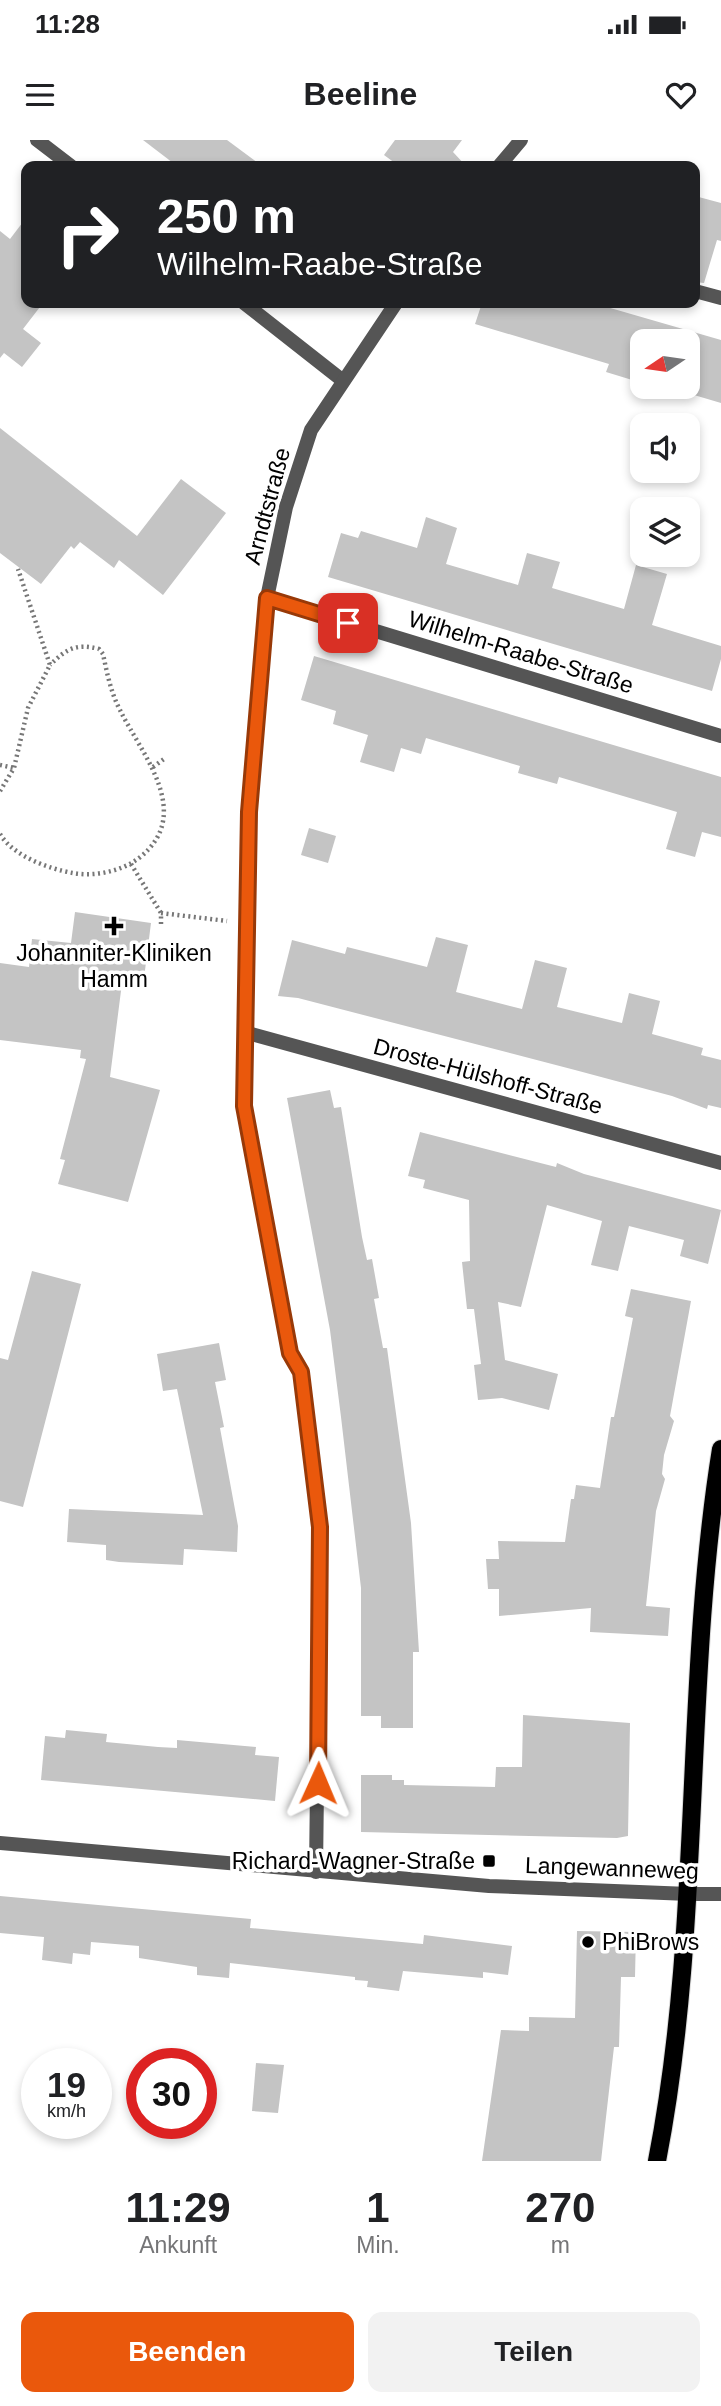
<!DOCTYPE html>
<html lang="de">
<meta charset="utf-8">
<style>
:root{--surface:#fff;--page:#f2f2f2;--text:#202124;--muted:#757577;--accent:#ea580c}
body{margin:0;font-family:Helvetica,sans-serif;background:var(--page);color:var(--text);height:100vh;display:flex;flex-direction:column;font-size:26px;white-space:nowrap}
*{box-sizing:border-box;margin:0}
p{font-size:23px;color:var(--muted)}
.icon{flex:none;width:38px;height:38px;fill:none;stroke:currentColor;stroke-width:2;stroke-linecap:round;stroke-linejoin:round}
.map{position:relative;height:2021px;overflow:hidden}
.details{display:flex;flex-direction:column;background:var(--surface);flex:1}
.details>*{flex:none}
.guide{position:absolute;left:21px;top:21px;width:679px;height:147px;border-radius:14px;box-shadow:0 4px 10px #0003;background:#202124;color:#fff;overflow:hidden}
.needle{width:46px;rotate:257deg}
.controls{position:absolute;left:630px;top:189px;display:grid;gap:14px}
.controls a{display:grid;place-items:center;width:70px;height:70px;border-radius:14px;background:var(--surface);box-shadow:0 4px 10px #0003;font-size:35px}
.speed{position:absolute;left:21px;top:1908px;display:flex;gap:14px;font-size:35px;font-weight:700;text-align:center}
.speed>*{display:grid;place-content:center;width:91px;height:91px;border-radius:50%;background:var(--surface);box-shadow:0 4px 10px #0003;line-height:1}
.speed small{font-size:18px;font-weight:400}
.speed .limit{border:10px solid #d22;background:#fff;color:#111}
.pin{position:absolute;display:grid;place-items:center;width:60px;height:60px;color:#fff;margin:-30px;border-radius:14px;box-shadow:0 4px 10px #0006}
.me{position:absolute;width:77px;margin:-38px;rotate:1deg;stroke-linejoin:round;filter:drop-shadow(0 0 5px #0008)}
.turn{display:flex;align-items:center;gap:24px;height:147px;padding:0 21px;font-size:32px}
.turn .icon{width:91px;height:91px;stroke-width:2.5}
.turn b{display:block;font-size:49px;line-height:60px}
.eta{display:flex;justify-content:space-evenly;align-items:center;height:119px;text-align:center}
.eta b{font-size:42px;font-weight:700;line-height:49px}
.button{display:flex;gap:14px;margin-top:auto;padding:14px 21px}
.button a{flex:1;height:80px;border-radius:14px;background:var(--accent);color:#fff;font-size:28px;font-weight:700;line-height:80px;text-align:center}
.button a+a{background:var(--page);color:var(--text)}
.status{display:flex;justify-content:space-between;align-items:center;height:49px;padding:0 35px;background:var(--surface);direction:ltr}
.status svg{height:19px;fill:currentColor}
header{display:flex;justify-content:space-between;align-items:center;height:91px;padding:0 21px;background:var(--surface);font-size:32px;font-weight:700}
.map>svg:first-child{display:block}
.building{fill:#c4c4c4}
.lines{fill:none;stroke-linecap:round;stroke-linejoin:round}
.primary-casing{stroke:#dbdbdb;stroke-width:20}
.path{stroke:#777;stroke-width:4.5;stroke-dasharray:2 3.5;stroke-linecap:butt}
.minor{stroke:#555;stroke-width:14}
.tertiary{stroke:#555;stroke-width:14}
.primary{stroke:#000;stroke-width:18}
.route-casing{stroke:#983908;stroke-width:18}
.route{stroke:#ea580c;stroke-width:12}
.poi-dot{fill:#000;stroke:#fff;stroke-width:2.5}
.labels{text-anchor:middle;stroke-width:7;stroke-linejoin:round;paint-order:stroke}
.street-label{font-size:23px;fill:#000;stroke:#fff}
.poi-label{font-size:23px;fill:#000;stroke:#fff}
</style>
<div class="status"><b>11:28</b><svg viewBox="0 0 49 12"><path d="M0 12V9h3v3zM5 12V6h3v6zM10 12V3h3v9zM15 12V0h3v12zM26 1h20v11H26zM47 4h2v5h-2z"/></svg></div>
<header><svg class="icon" aria-label="menu" viewBox="0 0 24 24"><path d="M4 6h16M4 12h16M4 18h16"/></svg>Beeline<svg class="icon" aria-label="heart" viewBox="0 0 24 24"><path d="M12 20l-8-8c-3-5 5-10 8-4 3-6 11-1 8 4z"/></svg></header>
<div class="map">
<svg width="721" height="2021" viewBox="0 0 721 2021">
<rect width="100%" height="100%" fill="#fff"/>
<!-- building -->
<g class="building">
<path d="M143,0H227L262,26H177Z"/>
<path d="M395,0H462L453,12L466,26H399L384,15Z"/>
<path d="M695,56L721,63V101L717,100L704,143L695,142Z"/>
<path d="M26,78V163H43L23,189L41,203L22,227L4,213L0,218V91L10,99Z"/>
<path d="M482,163H593L721,200V263L667,247H688V201H642V243L606,232L609,224L475,184Z"/>
<path d="M0,288L137,396L181,339L226,373L163,455L119,420L114,428L80,402L74,409L71,406L41,444L0,413Z"/>
<path d="M426,377L457,388L446,424L518,445L527,413L560,422L552,448L624,469L636,425L667,434L652,485L721,506V519L712,551L328,437L341,393L358,398L361,391L417,408Z"/>
<path d="M314,516L721,637V697L702,692L695,717L666,709L677,672L559,637L557,644L518,633L520,626L426,598L421,614L401,608L394,632L360,622L368,595L333,584L336,571L301,560Z"/>
<path d="M309,688L336,696L328,723L301,715Z"/>
<path d="M75,772L151,783L143,846L122,843L110,937L160,950L128,1062L58,1044L65,1020L60,1019L86,919L80,918L81,910L0,900V823L29,827L32,799L71,803Z"/>
<path d="M436,797L468,805L456,852L522,869L535,820L567,828L557,867L622,883L629,853L660,861L652,894L703,908L701,915L721,920V968L708,965L707,969L672,956L575,930L298,858L278,856L292,800L345,814L347,807L427,827Z"/>
<path d="M330,950L334,968L341,967L362,1097L367,1120L372,1119L379,1158L374,1159L383,1208H387L411,1383L419,1512H413V1588H381V1576H361V1448L341,1277L330,1190L287,958Z"/>
<path d="M420,992L556,1027L557,1023L584,1034L721,1070L708,1124L680,1116L684,1100L629,1086L618,1131L591,1125L602,1081L547,1065L521,1167L498,1162L505,1220L558,1234L549,1270L502,1258L478,1260L474,1225L481,1224L474,1169H467L462,1122L470,1121L469,1060L423,1048L425,1040L408,1036Z"/>
<path d="M32,1131L81,1144L23,1367L0,1361V1218L8,1220Z"/>
<path d="M631,1149L691,1161L670,1276L674,1281L664,1315L662,1334L665,1339L656,1371L646,1466L670,1468L668,1496L590,1492L591,1468L499,1476V1449H488L486,1419H499L498,1401L565,1402L571,1359H574L576,1345L600,1348L611,1277H614L633,1178L625,1176Z"/>
<path d="M219,1203L226,1240L215,1242L224,1287L220,1288L238,1386L237,1412L184,1409L183,1425L119,1422L106,1420V1405L67,1402L69,1369L203,1375L177,1249L163,1251L157,1214Z"/>
<path d="M523,1575L630,1583L628,1696L617,1698L361,1692V1635H392V1640H404V1645L495,1647L496,1627H522Z"/>
<path d="M66,1590L107,1594L106,1602L158,1607L177,1608V1600L256,1607L255,1615L279,1617L275,1661L41,1640L45,1596L65,1598Z"/>
<path d="M0,1756L251,1779L250,1788L423,1804L424,1795L512,1806L508,1835L483,1832V1838L403,1831L399,1851L367,1847L368,1841L355,1840V1837L230,1823L229,1838L197,1835V1827L139,1818V1806L91,1802L90,1815L73,1813L72,1824L42,1820L44,1797L0,1793Z"/>
<path d="M577,1791L636,1792L635,1837H621L619,1907H614L601,2021H482L501,1890L529,1891V1877L575,1878Z"/>
<path d="M256,1923L284,1925L278,1973L252,1971Z"/>
</g>
<g class="lines">
<!-- primary casing -->
<g class="primary-casing">
<path id="primary" d="M657,2021C703,1786 683,1545 721,1309"/>
</g>
<!-- path -->
<g class="path">
<path d="M0,625L14,628"/>
<path d="M153,627L164,619"/>
<path d="M0,651L14,628L28,568L50,525L18,429"/>
<path d="M0,694C13,716 49,729 73,733C95,737 122,731 139,718C195,674 142,615 120,570C111,553 107,533 103,514L99,509C76,503 66,509 50,525"/>
<path d="M131,724L161,773"/>
<path d="M161,784V773L227,781"/>
</g>
<!-- minor -->
<g class="minor">
<path d="M37,0L71,26"/>
<path d="M499,26L521,0"/>
<path d="M695,151L721,158"/>
<path d="M244,163L342,240"/>
<path d="M267,458L721,596"/>
<path d="M244,892L721,1023"/>
<path d="M0,1703L489,1746L689,1754"/>
<path d="M316,1732L320,1387L301,1232L290,1213L244,966L249,672L267,458L286,367L311,290L396,163"/>
</g>
<!-- tertiary -->
<path class="tertiary" d="M689,1754H721"/>
<!-- primary -->
<use href="#primary" class="primary"/>
</g>
<g class="lines">
<!-- route casing -->
<g class="route-casing">
<path id="route" d="M318,1643L320,1387L301,1232L290,1213L244,966L249,672L267,458L348,483"/>
</g>
<!-- route -->
<use href="#route" class="route"/>
</g>
<!-- markers -->
<g class="poi-dot">
<path d="M110.5 775.5h7v7h7v7h-7v7h-7v-7h-7v-7h7z"/>
<rect x="482" y="1714" width="14" height="14" rx="3.5"/>
<circle cx="588" cy="1802" r="7"/>
</g>
<g class="labels">
<!-- street labels -->
<g class="street-label">
<text transform="translate(267 366) rotate(-75)" y="8">Arndtstraße</text>
<text transform="translate(521 512) rotate(17)" y="8">Wilhelm-Raabe-Straße</text>
<text transform="translate(488 936) rotate(15)" y="8">Droste-Hülshoff-Straße</text>
<text transform="translate(612 1728) rotate(2)" y="8">Langewanneweg</text>
</g>
<!-- poi labels -->
<g class="poi-label">
<text x="114" y="821">Johanniter-Kliniken<tspan x="114" dy="26">Hamm</tspan></text>
<text x="475" y="1729" text-anchor="end">Richard-Wagner-Straße</text>
<text x="602" y="1810" text-anchor="start">PhiBrows</text>
</g>
</g>
</svg>
<div class="controls">
<a><svg class="needle" viewBox="-14 -14 28 28"><path d="M0-13l5 13h-10z" fill="#e53935"/><path d="M0 13l5-13h-10z" fill="#757577"/></svg></a>
<a><svg class="icon" aria-label="sound" viewBox="0 0 24 24"><path d="M4 9h4l5-4v14l-5-4H4zM17 9q2 3 0 6"/></svg></a>
<a><svg class="icon" aria-label="layers" viewBox="0 0 24 24"><path d="M12 4l9 5-9 5-9-5zM3 14l9 5 9-5"/></svg></a>
</div>
<div class="speed"><div>19<small>km/h</small></div><div class="limit">30</div></div>
<div class="pin" style="left:348px;top:483px;background:#d93025"><svg class="icon" aria-label="arrive" viewBox="0 0 24 24"><path d="M6 21V4h12l-3 4 3 4H6"/></svg></div>
<svg class="me" style="left:318px;top:1643px" viewBox="-20 -20 40 40"><path d="M0-17L14 15 0 8-14 15z" fill="#ea580c" stroke="#fff" stroke-width="4"/></svg>
<div class="guide">
<div class="turn"><svg class="icon" aria-label="right" viewBox="0 0 24 24"><path d="M7 20v-9h11M14 6l5 5-5 5"/></svg><div><b>250 m</b>Wilhelm-Raabe-Straße</div></div>
</div>
</div>
<section class="details">
<div class="eta">
<div><b>11:29</b><p>Ankunft</p></div>
<div><b>1</b><p>Min.</p></div>
<div><b>270</b><p>m</p></div>
</div>
<div class="button"><a>Beenden</a><a>Teilen</a></div>
</section>
